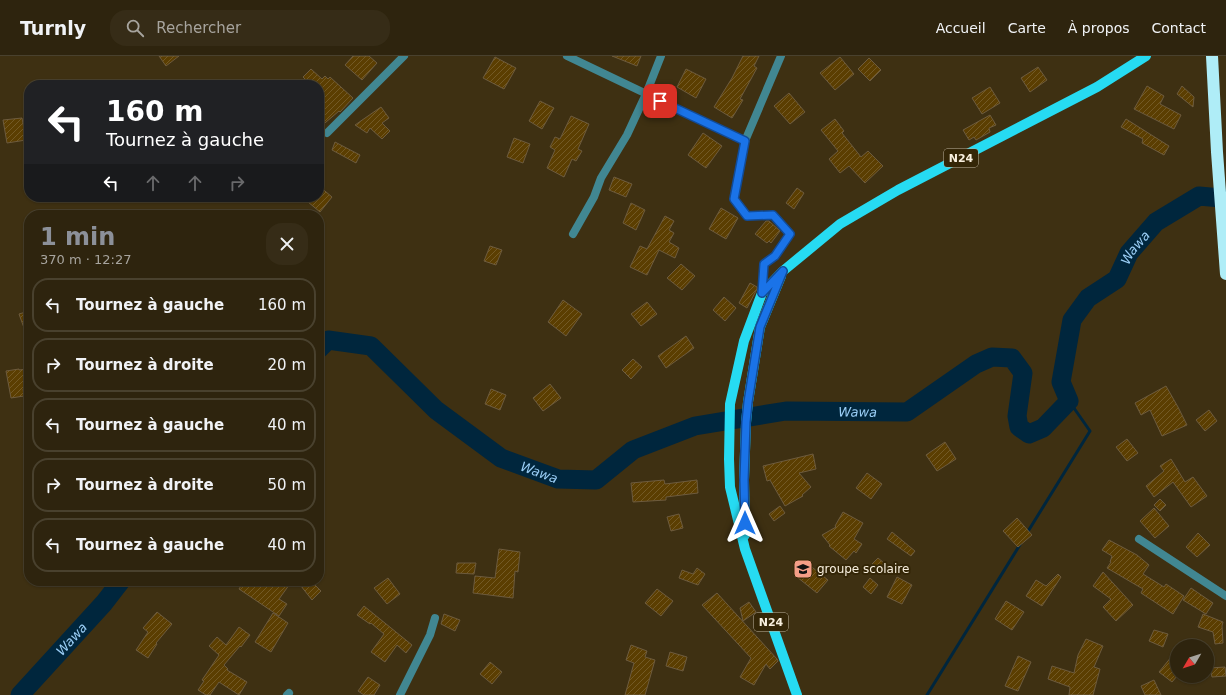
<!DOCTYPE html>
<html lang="fr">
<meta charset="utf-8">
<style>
:root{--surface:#2e240e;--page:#362c17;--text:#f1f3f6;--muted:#a7a49e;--line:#49412e;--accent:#8c9099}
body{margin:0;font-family:"DejaVu Sans",sans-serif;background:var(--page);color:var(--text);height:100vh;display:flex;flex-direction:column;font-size:15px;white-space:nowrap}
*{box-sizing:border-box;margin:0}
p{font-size:13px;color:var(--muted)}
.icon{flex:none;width:22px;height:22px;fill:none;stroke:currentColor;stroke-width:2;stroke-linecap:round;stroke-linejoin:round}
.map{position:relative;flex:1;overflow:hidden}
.drawer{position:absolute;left:24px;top:154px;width:300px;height:376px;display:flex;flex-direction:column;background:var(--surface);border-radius:16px;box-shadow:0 1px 3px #0004,0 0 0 1px var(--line)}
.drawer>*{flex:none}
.hud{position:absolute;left:24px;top:24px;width:300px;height:122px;border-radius:16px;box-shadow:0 1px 3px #0004,0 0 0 1px var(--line);background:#202124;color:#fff;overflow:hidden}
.needle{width:26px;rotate:231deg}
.buttons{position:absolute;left:1170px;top:583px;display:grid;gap:8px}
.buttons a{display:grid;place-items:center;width:44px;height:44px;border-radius:50%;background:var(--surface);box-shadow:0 1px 3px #0004,0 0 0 1px var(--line);font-size:20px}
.pin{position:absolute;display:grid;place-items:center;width:34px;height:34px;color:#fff;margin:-17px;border-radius:8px;box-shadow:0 2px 6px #0006}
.me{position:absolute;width:44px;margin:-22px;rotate:0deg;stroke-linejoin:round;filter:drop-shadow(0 0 3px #0008)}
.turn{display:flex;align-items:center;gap:14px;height:84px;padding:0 16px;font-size:18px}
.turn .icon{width:52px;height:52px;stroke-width:2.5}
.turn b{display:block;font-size:28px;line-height:34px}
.lanes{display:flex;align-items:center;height:38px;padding:0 16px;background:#0003;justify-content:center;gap:20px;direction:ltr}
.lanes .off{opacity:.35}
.round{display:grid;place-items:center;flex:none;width:42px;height:42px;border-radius:16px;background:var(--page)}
.overview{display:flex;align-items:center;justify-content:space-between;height:68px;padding:0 16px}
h1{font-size:24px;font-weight:800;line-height:30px;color:var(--accent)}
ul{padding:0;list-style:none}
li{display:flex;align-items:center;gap:12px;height:54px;margin:0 8px 6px;padding:0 8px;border:2px solid var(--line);border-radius:16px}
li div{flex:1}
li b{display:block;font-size:15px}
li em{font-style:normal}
header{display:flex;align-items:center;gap:24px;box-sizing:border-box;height:56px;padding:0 20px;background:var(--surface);border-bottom:1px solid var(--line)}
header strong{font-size:19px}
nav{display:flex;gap:22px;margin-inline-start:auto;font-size:14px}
.search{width:280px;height:36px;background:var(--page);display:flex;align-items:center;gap:10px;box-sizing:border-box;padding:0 14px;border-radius:16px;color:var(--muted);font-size:15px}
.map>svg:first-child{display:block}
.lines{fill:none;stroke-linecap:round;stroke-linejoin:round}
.stream{stroke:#00263d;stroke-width:3}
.river{stroke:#00263d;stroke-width:19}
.building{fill:url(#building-hatch);stroke:#6d5b3e}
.street{stroke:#418792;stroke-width:8}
.primary{stroke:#26dbf2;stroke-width:10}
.highway{stroke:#afedf7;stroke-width:12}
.route-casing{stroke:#114b97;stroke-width:10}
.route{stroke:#1a73e8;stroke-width:7}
.labels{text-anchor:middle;stroke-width:4;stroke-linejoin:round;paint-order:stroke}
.shield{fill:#342607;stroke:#bdb39e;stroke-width:1}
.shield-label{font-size:11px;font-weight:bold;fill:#f8efde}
.poi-label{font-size:12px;fill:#f8efde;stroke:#342607;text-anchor:start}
.water-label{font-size:13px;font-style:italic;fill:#99cdf5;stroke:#342607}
</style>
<header>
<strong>Turnly</strong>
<div class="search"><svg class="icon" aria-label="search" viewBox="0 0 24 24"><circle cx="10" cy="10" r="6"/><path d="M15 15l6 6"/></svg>Rechercher</div>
<nav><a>Accueil</a><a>Carte</a><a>À propos</a><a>Contact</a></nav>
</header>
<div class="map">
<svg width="1226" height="639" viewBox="0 0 1226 639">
<defs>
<pattern id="building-hatch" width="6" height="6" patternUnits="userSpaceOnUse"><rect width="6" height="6" fill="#5b3e01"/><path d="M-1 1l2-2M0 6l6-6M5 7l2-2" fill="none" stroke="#735a26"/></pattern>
</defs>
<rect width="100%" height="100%" fill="#3e3012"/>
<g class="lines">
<!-- stream -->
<g class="stream">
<path d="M1027,477L1090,375L1069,345"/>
<path d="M927,639L1021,487"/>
</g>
<!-- river -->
<g class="river">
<path id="s1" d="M319,293L328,284L371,290L436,354L501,402L558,423L596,424L633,394L695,370L786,355L907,356L976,308L992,301L1012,302L1023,317L1017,360L1019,371L1029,378L1043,372L1069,345L1061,326L1072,264L1088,242L1117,223L1129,197L1156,166L1199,140L1221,142L1226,147"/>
<path id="s2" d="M20,639L104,547L121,525"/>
</g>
</g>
<!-- building -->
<g class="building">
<path d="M159,0H179L166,10Z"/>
<path d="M353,0H369L377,7L362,24L345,9Z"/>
<path d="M612,0H641L637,10Z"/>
<path d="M743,0H759L754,10L757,12L740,43L743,44L732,62L714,51L732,22Z"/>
<path d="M495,1L516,12L504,33L483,22Z"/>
<path d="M840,1L854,18L835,34L820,17Z"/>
<path d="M869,2L881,14L870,25L858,13Z"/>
<path d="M1038,11L1047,24L1030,36L1021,22Z"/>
<path d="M311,13L322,23L325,20L328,23L330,21L353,42L340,56L339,55L319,72V50L325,45L319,39V29H311L303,21Z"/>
<path d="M686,13L706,23L696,42L677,31Z"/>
<path d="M1147,30L1164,40L1160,48L1181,59L1174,73L1134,53Z"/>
<path d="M1182,30L1194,41L1193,51L1177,38Z"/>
<path d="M990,31L1000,47L982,58L972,42Z"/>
<path d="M789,37L805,56L790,68L774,50Z"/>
<path d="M540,45L554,52L542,73L529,65Z"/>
<path d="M381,51L389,62L382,67L390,75L382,83L370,72L367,77L355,69Z"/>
<path d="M990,59L996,69L989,72L990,76L976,84L974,81L969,84L963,74Z"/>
<path d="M571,60L589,68L578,93L582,95L576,105L572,103L564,121L547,112L555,94L550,91L555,81L560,83Z"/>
<path d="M22,62L26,84L7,87L3,64Z"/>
<path d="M835,63L844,75L842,77L861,101L868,95L883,110L865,127L849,110L840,117L829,103L838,95L821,74Z"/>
<path d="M1126,63L1169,90L1164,99L1142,87L1143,83L1121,71Z"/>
<path d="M703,77L722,90L706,112L688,99Z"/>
<path d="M514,82L530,88L523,107L507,101Z"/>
<path d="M335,86L360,99L356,107L332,94Z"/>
<path d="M614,121L632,128L626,141L609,134Z"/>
<path d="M319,130L332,141L320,156L308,146L312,141H319Z"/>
<path d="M797,132L804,137L794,153L786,147Z"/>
<path d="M631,147L645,154L636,174L623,167Z"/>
<path d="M721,152L738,162L726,183L709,173Z"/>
<path d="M665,160L674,165L669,174L674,177L669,186L679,192L675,202L659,194L647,219L630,211L640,190L647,193Z"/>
<path d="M766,165H769L780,175L771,187L769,185L767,187L755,178Z"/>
<path d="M490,190L502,194L496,209L484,205Z"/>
<path d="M681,208L695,220L682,234L667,222Z"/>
<path d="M750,227L757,231V233L747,252L739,247Z"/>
<path d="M724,241L736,252L725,265L713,254Z"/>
<path d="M563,244L582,258L566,280L548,266Z"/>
<path d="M647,246L657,258L641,270L631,258Z"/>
<path d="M29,255V282L28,283L19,258Z"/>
<path d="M686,280L694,292L666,312L658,300Z"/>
<path d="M633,303L642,311L631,323L622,314Z"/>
<path d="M19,313V314L29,313V332L23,333L24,340L11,342L6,315Z"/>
<path d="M550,328L561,342L543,355L533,342Z"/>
<path d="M1166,330L1178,351L1187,369L1162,380L1150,354L1141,359L1135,347Z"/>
<path d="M491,333L506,339L500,354L485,348Z"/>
<path d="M1209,354L1217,365L1205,375L1196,364Z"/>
<path d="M1127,383L1138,397L1127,405L1116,391Z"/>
<path d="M945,386L956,403L937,415L926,399Z"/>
<path d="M813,398L816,413L799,417L811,431L802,439L803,440L785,450L770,424L767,425L763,410Z"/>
<path d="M1171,403L1185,426L1193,421L1207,440L1191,451L1173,426L1154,441L1146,430L1164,415L1160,410Z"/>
<path d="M867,417L882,428L871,443L856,432Z"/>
<path d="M664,424L665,428L697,424L698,437L666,441V444L633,446L631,427Z"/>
<path d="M1160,443L1166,449L1160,455L1154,449Z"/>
<path d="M780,450L785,457L774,465L769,458Z"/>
<path d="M1154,452L1169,470L1155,482L1140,465Z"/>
<path d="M843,456L863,467L854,483L862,488L856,497L854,495L846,504L829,490L830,489L822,479L836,471L835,470Z"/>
<path d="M679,458L683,472L671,475L667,461Z"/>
<path d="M1017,462L1032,479L1018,491L1003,475Z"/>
<path d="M892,476L915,495L911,500L887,483Z"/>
<path d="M1198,477L1210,489L1197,501L1186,491Z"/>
<path d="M1109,484L1137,499L1149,509L1143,518L1164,531L1166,528L1184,540L1173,558L1141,537L1143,533L1107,512L1111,506H1110L1112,500L1102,494Z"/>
<path d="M499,493L520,496L518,516L515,515L513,542L473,537L475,520L495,522Z"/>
<path d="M878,502L884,507L878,514L872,508Z"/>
<path d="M457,507H476L474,518L456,517Z"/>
<path d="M808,508L828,524L817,537L797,521Z"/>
<path d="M697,512L705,518L698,529L679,522L682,514L693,518Z"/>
<path d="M1103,516L1133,549L1116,565L1103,551L1111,543L1093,530Z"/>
<path d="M1058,518L1061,521L1042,550L1026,540L1036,524L1046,530Z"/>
<path d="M897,521L912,529L902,548L887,541Z"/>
<path d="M388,522L400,538L387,548L374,532Z"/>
<path d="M870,522L878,529L871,538L863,531Z"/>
<path d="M244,525H292L279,543L287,548L279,560L239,533Z"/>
<path d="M297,525H311L321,535L312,544Z"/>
<path d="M1191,532L1213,547L1206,558L1183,544Z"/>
<path d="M657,533L673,545L661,560L645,547Z"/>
<path d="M717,537L777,603L778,605L770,613L766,608L754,629L740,621L751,602L702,549Z"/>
<path d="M1006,545L1024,556L1012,574L995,563Z"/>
<path d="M749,546L756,556L743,565L740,552Z"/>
<path d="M364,550L412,589L406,597L397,589L385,606L371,596L384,578L371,567L370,568L357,559Z"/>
<path d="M157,556L172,568L156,587L157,588L148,602L136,594L148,576L143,572Z"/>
<path d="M273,557L288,567L271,596L255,586Z"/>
<path d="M444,558L460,564L455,575L441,568Z"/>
<path d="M1203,558L1223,566L1222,570L1223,587L1215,588L1213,576L1198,571Z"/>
<path d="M239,571L250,579L241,591L240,590L224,609L228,613L227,614L247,626L239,639L219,626L210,639H206L198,634L204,625L202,624L219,599L209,590L217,581L226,589Z"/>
<path d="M1154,574L1168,578L1163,591L1149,585Z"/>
<path d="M1086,583L1103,590L1094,611L1100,613L1093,639H1069L1070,631L1048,623L1052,610L1074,617L1078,599Z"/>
<path d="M631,589L647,595L645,601L655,604L645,639H625L634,607L626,604Z"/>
<path d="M670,596L687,601L683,615L666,610Z"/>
<path d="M1018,600L1031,606L1018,635L1005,630Z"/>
<path d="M1172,600L1177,604V620L1172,626L1159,616Z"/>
<path d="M490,606L502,616L492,628L480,618Z"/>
<path d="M1225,611L1226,620L1212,621L1210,612Z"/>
<path d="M368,621L380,629L374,639H364L358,635Z"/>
<path d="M1154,624L1161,639H1145L1141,630Z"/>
</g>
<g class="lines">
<!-- street -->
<g class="street">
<path d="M567,0L745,85"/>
<path d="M327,77L404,0"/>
<path d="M573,178L594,141L601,122L627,79L646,38L661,0"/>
<path d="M762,237L764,208L775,200L790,178L773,159L747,160L734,143L745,85L781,0"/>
<path d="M1139,483L1226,540"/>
<path d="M287,639L289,637"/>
<path d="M400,639L430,579L435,562"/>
</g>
<!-- primary -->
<g class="primary">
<path d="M745,479L744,424L746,367L748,346L760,271L781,220"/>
<path d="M797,639L745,493L730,431L729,403L730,348L744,285L762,237L783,215L840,168L898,134L1097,31L1146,0"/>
</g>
<!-- highway -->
<path class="highway" d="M1212,0L1217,96L1226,218"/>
</g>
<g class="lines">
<!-- route casing -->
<g class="route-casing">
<path id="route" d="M660,45L745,85L734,143L747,160L773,159L790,178L775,200L764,208L762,237L783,215L760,271L748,346L746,366L744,424L745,467"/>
</g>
<!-- route -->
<use href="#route" class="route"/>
</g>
<!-- icons -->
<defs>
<g id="school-square" transform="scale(1)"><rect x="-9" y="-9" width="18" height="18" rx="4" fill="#f49e87" stroke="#342607"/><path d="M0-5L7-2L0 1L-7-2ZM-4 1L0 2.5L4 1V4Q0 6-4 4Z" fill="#111"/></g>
</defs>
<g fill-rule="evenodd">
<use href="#school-square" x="803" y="513"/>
</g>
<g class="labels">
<!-- shield labels -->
<g class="shield">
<rect x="944" y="93" width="34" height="18" rx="3"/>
<rect x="754" y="557" width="34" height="18" rx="3"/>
</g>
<g class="shield-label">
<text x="961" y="106">N24</text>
<text x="771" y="570">N24</text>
</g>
<!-- poi labels -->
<g class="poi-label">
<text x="817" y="517">groupe scolaire</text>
</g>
<!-- water labels -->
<g class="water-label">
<text dy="5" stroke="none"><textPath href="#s1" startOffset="1096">Wawa</textPath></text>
<text dy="5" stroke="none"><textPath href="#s1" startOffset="605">Wawa</textPath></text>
<text dy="5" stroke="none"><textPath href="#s1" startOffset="269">Wawa</textPath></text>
<text dy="5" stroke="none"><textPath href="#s2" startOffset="76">Wawa</textPath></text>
</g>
</g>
</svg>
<div class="buttons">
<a><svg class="needle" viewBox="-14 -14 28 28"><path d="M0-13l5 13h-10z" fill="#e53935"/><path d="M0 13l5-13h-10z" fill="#a7a49e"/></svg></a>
</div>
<div class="pin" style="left:660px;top:45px;background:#d93025"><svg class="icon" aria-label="arrive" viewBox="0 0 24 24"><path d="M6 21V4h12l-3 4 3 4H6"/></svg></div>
<svg class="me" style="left:745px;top:467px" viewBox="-20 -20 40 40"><path d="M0-17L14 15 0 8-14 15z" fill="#1a73e8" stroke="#fff" stroke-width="4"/></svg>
<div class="hud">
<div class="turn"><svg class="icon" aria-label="left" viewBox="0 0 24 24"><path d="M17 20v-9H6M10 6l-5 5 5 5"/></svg><div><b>160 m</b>Tournez à gauche</div></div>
<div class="lanes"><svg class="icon" aria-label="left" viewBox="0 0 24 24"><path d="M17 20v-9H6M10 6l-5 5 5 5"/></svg><svg class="icon off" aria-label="ahead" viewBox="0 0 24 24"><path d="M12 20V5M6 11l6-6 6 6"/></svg><svg class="icon off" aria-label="ahead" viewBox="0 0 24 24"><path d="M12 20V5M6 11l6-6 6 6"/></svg><svg class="icon off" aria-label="right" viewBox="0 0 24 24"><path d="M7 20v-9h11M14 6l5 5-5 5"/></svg></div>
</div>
<section class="drawer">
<div class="overview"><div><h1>1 min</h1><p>370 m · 12:27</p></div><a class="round"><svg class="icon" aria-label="close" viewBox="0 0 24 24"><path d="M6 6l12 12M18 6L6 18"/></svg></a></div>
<ul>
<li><svg class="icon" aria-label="left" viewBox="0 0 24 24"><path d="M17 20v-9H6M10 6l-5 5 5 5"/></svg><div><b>Tournez à gauche</b></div><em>160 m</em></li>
<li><svg class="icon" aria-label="right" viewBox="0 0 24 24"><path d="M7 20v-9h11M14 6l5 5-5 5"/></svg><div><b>Tournez à droite</b></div><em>20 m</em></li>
<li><svg class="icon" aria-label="left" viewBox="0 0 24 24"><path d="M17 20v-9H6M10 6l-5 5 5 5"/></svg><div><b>Tournez à gauche</b></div><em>40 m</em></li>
<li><svg class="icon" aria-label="right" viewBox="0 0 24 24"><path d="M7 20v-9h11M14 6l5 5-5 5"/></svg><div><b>Tournez à droite</b></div><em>50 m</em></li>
<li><svg class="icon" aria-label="left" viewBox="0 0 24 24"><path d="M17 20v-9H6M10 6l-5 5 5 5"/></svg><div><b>Tournez à gauche</b></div><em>40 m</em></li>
</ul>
</section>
</div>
